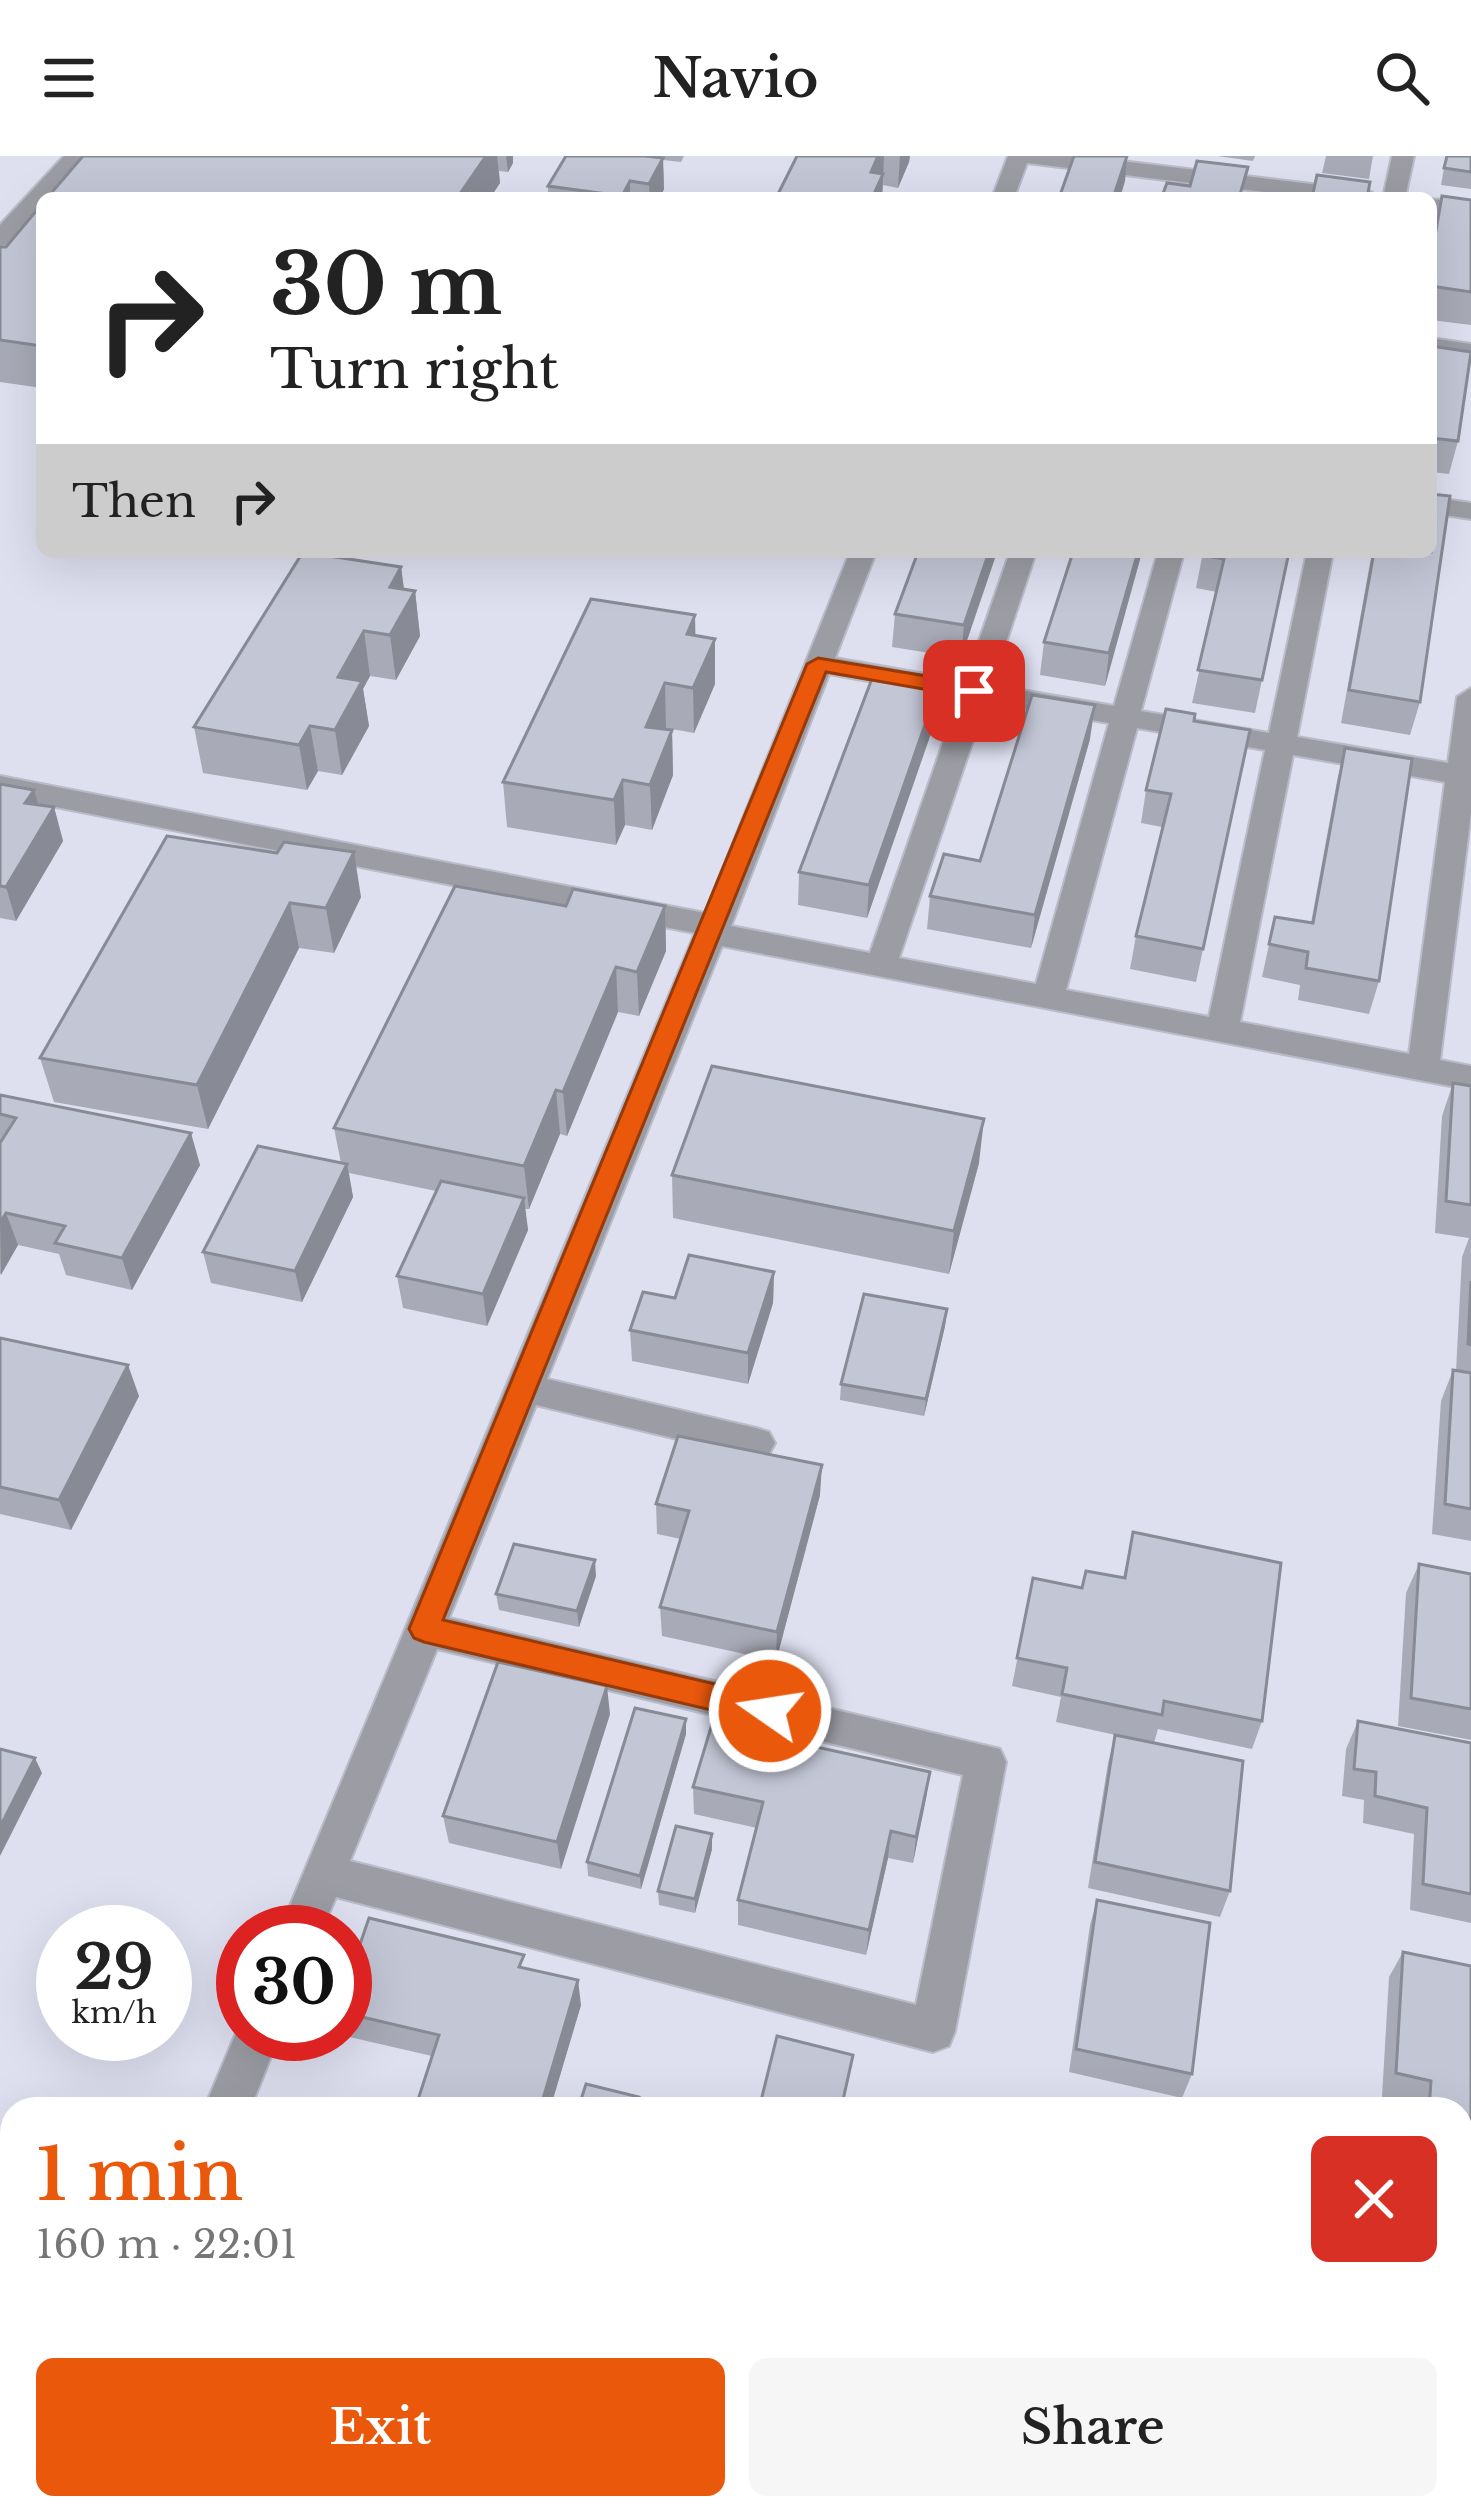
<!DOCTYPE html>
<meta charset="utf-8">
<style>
:root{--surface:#fff;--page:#f6f6f6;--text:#222;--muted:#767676;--accent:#ea580c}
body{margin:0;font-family:"Libre Baskerville",serif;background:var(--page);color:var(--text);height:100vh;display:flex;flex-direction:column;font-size:45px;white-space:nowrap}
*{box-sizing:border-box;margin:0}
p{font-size:39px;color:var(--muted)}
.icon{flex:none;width:66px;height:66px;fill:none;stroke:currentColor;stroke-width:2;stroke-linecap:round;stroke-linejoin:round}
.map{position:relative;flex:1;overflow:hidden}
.panel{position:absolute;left:0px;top:1941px;width:1473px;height:423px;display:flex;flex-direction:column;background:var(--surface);border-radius:36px 36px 0 0;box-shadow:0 12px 48px #0002}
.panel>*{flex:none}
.banner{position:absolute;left:36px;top:36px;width:1401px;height:366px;border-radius:18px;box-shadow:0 12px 48px #0002;background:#fff;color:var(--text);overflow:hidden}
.speed{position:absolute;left:36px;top:1749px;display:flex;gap:24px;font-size:60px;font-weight:700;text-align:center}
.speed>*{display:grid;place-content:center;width:156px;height:156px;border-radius:50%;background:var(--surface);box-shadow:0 12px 48px #0002;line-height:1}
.speed small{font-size:30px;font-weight:400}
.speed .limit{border:18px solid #d22;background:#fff;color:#111}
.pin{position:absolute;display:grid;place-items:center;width:102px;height:102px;color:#fff;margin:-51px;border-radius:24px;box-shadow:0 6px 18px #0006}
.me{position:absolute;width:132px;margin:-66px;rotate:283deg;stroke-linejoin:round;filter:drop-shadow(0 0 9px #0008)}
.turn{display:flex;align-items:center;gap:42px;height:252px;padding:0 36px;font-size:54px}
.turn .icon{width:156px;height:156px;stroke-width:2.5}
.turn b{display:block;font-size:84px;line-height:102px}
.then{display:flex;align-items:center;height:114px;padding:0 36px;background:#0003;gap:24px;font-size:45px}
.round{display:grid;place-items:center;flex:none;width:126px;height:126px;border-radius:18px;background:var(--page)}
.headline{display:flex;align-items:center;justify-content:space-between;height:204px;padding:0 36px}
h1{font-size:72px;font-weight:600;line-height:90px;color:var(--accent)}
.action{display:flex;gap:24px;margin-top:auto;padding:24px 36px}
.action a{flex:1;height:138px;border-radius:18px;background:var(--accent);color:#fff;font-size:48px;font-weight:600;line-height:138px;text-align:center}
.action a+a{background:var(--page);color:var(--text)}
header{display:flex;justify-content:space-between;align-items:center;height:156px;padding:0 36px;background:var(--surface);font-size:54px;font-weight:600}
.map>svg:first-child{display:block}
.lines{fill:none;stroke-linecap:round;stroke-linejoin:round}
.minor-casing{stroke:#b9bbc9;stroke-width:4}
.minor{fill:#9c9da4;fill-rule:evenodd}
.wall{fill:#a8aab7}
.shaded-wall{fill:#888b95}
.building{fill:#c3c6d5;stroke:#888b95;stroke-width:3}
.route{fill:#ea580c;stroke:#983908;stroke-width:3}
</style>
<header><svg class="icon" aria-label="menu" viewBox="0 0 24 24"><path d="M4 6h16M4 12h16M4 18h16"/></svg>Navio<svg class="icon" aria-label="search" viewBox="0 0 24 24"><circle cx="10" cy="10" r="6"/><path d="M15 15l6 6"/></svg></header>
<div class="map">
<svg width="1471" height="2363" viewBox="0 0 1471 2363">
<rect width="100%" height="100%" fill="#dee0f0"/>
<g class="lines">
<!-- minor casing -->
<g class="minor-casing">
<g id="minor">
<path d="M64,0H87L50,42H42V51L8,88L0,90V69Z"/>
<path d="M1008,0H1080L1369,35L1380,42H1314L1027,7L1014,42H992Z"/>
<path d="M1392,0H1414L1405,42H1383Z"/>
<path d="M1431,43L1471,47V61L1431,57Z"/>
<path d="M1431,182L1471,188V202L1431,196Z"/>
<path d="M1431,341L1471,347V363L1431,357Z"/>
<path d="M850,396H876L835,502L965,525L1010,396H1036L992,529L1114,550L1158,396H1184L1141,555L1269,577L1307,396H1333L1297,581L1448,607L1457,541L1471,532V657L1440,904L1471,910V934L722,790L547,1223L756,1272L769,1276L775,1287L769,1298L756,1302L536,1249L449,1462L1000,1593L1006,1606L955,1875L949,1890L933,1896L336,1741L321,1776H279L695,777L0,640V620L705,757ZM829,518L959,541L870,797L731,770ZM986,546L1109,567L1036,828L899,802ZM1137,572L1265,594L1209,861L1066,834ZM1293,599L1445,626L1409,898L1240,866ZM437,1493L963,1619L916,1849L350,1705Z"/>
<path d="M242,1863L243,1878H280L250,1953H204Z"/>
<path d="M1461,2100L1471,2103V2151L1461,2148Z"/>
<path d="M37,2352H87L83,2363H33Z"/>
</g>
</g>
<!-- minor -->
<use href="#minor" class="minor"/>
</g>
<!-- wall -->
<g class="wall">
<path d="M83,0H513V7L508,16L499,15L500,27L490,42H47Z"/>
<path d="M566,0H684L681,6L663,4L664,33L660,42H548V30Z"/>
<path d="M797,0H910L909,6L898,32L883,29L882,42H776Z"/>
<path d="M1217,0H1255L1253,5Z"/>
<path d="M1326,0H1373L1369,23L1322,17Z"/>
<path d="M1446,0H1471V33L1441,29Z"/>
<path d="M1442,40L1471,44V169L1431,164V93Z"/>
<path d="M42,48V232L0,226V91H6Z"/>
<path d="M1431,190L1458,285L1449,318L1431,316Z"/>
<path d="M997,396L961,502L892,491L895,458Z"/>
<path d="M1142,396L1105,530L1040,519L1044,486Z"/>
<path d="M1203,396H1289L1255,557L1192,547L1217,436L1196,432Z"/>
<path d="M1372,396H1431L1420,546L1410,579L1341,567Z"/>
<path d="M401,411L404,433L415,435L420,480L396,524L370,520L363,533L369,570L342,619L318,615L307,634L203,617L194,571Z"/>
<path d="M695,459V480L715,483V528L694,577L666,572L672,574L673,619L652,674L625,669L616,689L507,671L503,626Z"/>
<path d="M941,523L938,557L867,762L798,749L799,716Z"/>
<path d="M1194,565L1250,574L1196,826L1130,813L1136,780L1162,671L1141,667L1146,634Z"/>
<path d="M1090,583L1031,792L927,773L930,740L980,705Z"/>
<path d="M1345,592L1379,825L1369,858L1298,844L1300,829L1262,821L1275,761L1311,767L1337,625Z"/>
<path d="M0,628L34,634L38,649L54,651L63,685L16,765L0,762Z"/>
<path d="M167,680L361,741L334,797L299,792L208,973L54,946L40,902Z"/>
<path d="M566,750H665L666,795L639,860L618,856L567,980L560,978L529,1053H525L528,1074L487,1170L403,1152L397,1120L436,1035L349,1017L353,1041L302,1146L211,1127L203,1096L341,1007L334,972Z"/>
<path d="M1453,927L1471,930V1385L1432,1378L1441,1245L1453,1214L1456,1215L1462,1101L1469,1082L1435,1077L1442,960Z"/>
<path d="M0,939L200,1009L132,1134L66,1119L59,1098L18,1089L0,1119Z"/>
<path d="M979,1007L949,1118L673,1062L672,1019Z"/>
<path d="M774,1116L773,1147L748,1228L632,1205L630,1174L675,1142Z"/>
<path d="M947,1153L945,1170L924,1260L840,1244L841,1228Z"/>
<path d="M0,1182L139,1240L71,1374L0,1358Z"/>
<path d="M820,1339L776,1505L662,1480L660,1451L681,1383L657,1378L656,1348Z"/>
<path d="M1133,1376L1262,1565L1252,1593L1158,1573L1154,1587L1230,1735L1220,1761L1088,1732L1108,1607L1115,1579L1134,1583L1056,1566L1061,1541L1012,1530L1033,1422L1082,1432L1123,1422Z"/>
<path d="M1419,1408L1471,1418V1584L1398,1570L1406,1437Z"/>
<path d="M596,1420L579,1471L499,1454L496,1438Z"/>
<path d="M610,1558L561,1713L449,1687L443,1660Z"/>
<path d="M1358,1565L1471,1587V1767L1410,1754L1414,1678L1363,1667L1364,1644L1342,1640L1346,1593Z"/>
<path d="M686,1578L641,1733L588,1720L587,1706Z"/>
<path d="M930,1616L913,1707L888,1702L866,1799L738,1769V1744L757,1672L694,1658L693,1631Z"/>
<path d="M712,1693L695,1757L659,1749L658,1735Z"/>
<path d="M1097,1744L1192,1918L1182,1942L1069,1916L1090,1769Z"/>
<path d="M1403,1796L1471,1810V2020L1461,2018V1953H1416L1417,1948L1382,1941L1389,1821Z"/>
<path d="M345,1832L581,1849L550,1953H415L432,1900L345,1880Z"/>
<path d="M0,2021L12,2024V2193L0,2189Z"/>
<path d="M1471,2174V2363H1424L1379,2352H1461Z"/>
</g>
<!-- shaded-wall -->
<g class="shaded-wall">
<path d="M486,0H497L500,27L490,42H457Z"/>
<path d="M506,0H513V7L508,16Z"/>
<path d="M878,0H884L882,42H870L871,16Z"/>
<path d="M900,0H910L909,6L898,32Z"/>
<path d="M1127,0L1125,25L1120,42H1113Z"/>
<path d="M663,2L664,33L660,42H650L649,28Z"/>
<path d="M630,25V42H622V40Z"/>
<path d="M989,396H997L961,502L964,469Z"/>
<path d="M1138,396H1142L1105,530L1109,497Z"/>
<path d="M401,411L406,450L415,435L420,480L396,524L390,479V431Z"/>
<path d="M695,459L696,504L687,478Z"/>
<path d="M364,475L370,520L363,533L369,570L342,619L335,574L338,521Z"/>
<path d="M715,483V528L694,577L693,532Z"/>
<path d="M941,523L938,557L867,762L869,729Z"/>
<path d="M665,527L666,572L648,616L646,571Z"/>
<path d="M1095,549L1090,583L1031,792L1035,759Z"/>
<path d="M310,570L318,615L307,634L299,589Z"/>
<path d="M672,574L673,619L652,674L650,629Z"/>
<path d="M623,624L625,669L616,689L614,644Z"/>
<path d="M34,634L44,667L25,647Z"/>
<path d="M54,651L63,685L16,765L6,731Z"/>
<path d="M354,696L361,741L334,797L326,752Z"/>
<path d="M290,747L299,792L208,973L197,929Z"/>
<path d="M665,750L666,795L639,860L637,816Z"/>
<path d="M616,811L618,856L567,980L563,936Z"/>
<path d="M556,934L560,978L529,1053L524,1010Z"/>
<path d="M984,963L979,1007L949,1118L954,1075Z"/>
<path d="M191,977L200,1009L132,1134L122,1102Z"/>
<path d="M347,1008L353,1041L302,1146L295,1115Z"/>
<path d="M524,1042L528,1074L487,1170L483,1138Z"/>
<path d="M6,1057L18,1089L1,1119L0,1067Z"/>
<path d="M774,1116L773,1147L748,1228V1197Z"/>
<path d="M947,1153L945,1170L924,1260L926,1243Z"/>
<path d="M128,1209L139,1240L71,1374L59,1344Z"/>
<path d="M822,1309L820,1339L776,1505L777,1476Z"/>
<path d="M595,1404L596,1420L579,1471L577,1455Z"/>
<path d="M607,1530L610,1558L561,1713L557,1686Z"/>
<path d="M686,1563V1578L641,1733L640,1720Z"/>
<path d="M35,1602L42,1617L0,1700V1671Z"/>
<path d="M930,1616L926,1643L913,1707L916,1681Z"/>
<path d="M891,1675L888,1702L866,1799L869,1774Z"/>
<path d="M712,1678V1693L695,1757V1743Z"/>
<path d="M578,1824L581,1849L550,1953H540Z"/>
<path d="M12,2242V2300L5,2317L0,2312V2271Z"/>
</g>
<!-- building -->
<g class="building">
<path d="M83,0H486L457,42H47Z"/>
<path d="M566,0H645L663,2L649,28L630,25L622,40L548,30Z"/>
<path d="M797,0H878L871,16L883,18L872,42H776Z"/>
<path d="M1074,0H1127L1113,42H1059Z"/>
<path d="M1447,0H1471V16L1444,12Z"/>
<path d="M1197,5L1248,11L1239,42H1178L1162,40L1167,27L1190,30Z"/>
<path d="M1317,19L1370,26L1367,42H1312Z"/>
<path d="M1442,40L1471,44V136L1431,130V103Z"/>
<path d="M42,48V190L0,184V91H6Z"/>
<path d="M1431,190L1471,196L1458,285L1431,282Z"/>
<path d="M1431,338L1450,340L1420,546L1349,534L1374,396H1431Z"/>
<path d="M303,396L401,411L390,431L415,435L390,479L364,475L338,521L362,525L335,574L310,570L299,589L194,571Z"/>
<path d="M918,396H989L964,469L895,458Z"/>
<path d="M1073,396H1138L1109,497L1044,486Z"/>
<path d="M1203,396H1289L1262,524L1198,514L1224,403L1202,399Z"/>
<path d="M591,443L695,459L687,478L715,483L693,532L665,527L646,571L672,574L650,629L623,624L614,644L503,626Z"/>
<path d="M876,512L941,523L869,729L799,716Z"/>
<path d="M1032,539L1095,549L1035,759L930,740L944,698L980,705Z"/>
<path d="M1166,553L1195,558L1194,565L1250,574L1203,793L1136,780L1171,638L1146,634Z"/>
<path d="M1345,592L1412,603L1379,825L1306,812L1308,796L1269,788L1275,761L1313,767Z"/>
<path d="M0,628L34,634L25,647L54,651L6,731L0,730Z"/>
<path d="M167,680L277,697L284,686L354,696L326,752L290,747L197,929L40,902Z"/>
<path d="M455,730L566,750L573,733L665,750L637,816L616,811L563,936L556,934L524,1010L334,972Z"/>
<path d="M712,910L984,963L954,1075L672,1019Z"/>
<path d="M1453,927L1471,930V1049L1446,1045Z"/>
<path d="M0,939L191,977L122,1102L55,1087L65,1070L6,1057L0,1067V987L16,962L0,958Z"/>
<path d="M258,990L347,1008L295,1115L203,1096Z"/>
<path d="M441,1025L524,1042L483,1138L397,1120Z"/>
<path d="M689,1099L774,1116L748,1197L630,1174L643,1136L675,1142Z"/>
<path d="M1471,1125V1189L1468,1188Z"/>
<path d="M864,1138L947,1153L926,1243L841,1228Z"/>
<path d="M0,1182L128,1209L59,1344L0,1331Z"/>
<path d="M1453,1214L1471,1217V1353L1445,1348Z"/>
<path d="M678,1280L822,1309L777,1476L660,1451L689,1355L656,1348Z"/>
<path d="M1133,1376L1281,1407L1262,1565L1164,1545L1162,1559L1062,1538L1067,1512L1017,1502L1033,1422L1082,1432L1086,1415L1125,1422Z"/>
<path d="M514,1388L595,1404L577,1455L496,1438Z"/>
<path d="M1419,1408L1471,1418V1553L1411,1542Z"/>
<path d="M498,1506L607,1530L557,1686L443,1660Z"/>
<path d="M635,1552L686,1563L640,1720L587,1706Z"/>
<path d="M1358,1565L1471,1587V1738L1423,1728L1427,1652L1375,1640L1376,1616L1354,1613Z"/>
<path d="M712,1568L930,1616L916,1681L891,1675L869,1774L738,1744L763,1646L693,1631Z"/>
<path d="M1115,1579L1243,1605L1230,1735L1095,1706Z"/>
<path d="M0,1593L35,1602L0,1671Z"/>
<path d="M676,1670L712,1678L695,1743L658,1735Z"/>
<path d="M1097,1744L1210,1767L1192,1918L1076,1893Z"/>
<path d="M369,1762L524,1799L519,1811L578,1824L540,1953H415L439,1879L345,1857V1832Z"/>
<path d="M1403,1796L1471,1810V1994L1461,1992V1953H1429L1431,1925L1396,1917Z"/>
<path d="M777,1880L853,1899L841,1953H759Z"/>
<path d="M586,1928L639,1941L635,1953H578Z"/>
<path d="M1040,1943L1089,1953H1039Z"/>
<path d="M0,2021L12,2024V2178L0,2175Z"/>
<path d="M1461,2172L1471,2174V2354L1461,2352Z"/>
<path d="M0,2213L12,2217V2242L0,2271Z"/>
<path d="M362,2352H466L506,2363H358Z"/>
<path d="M962,2352H1127L1126,2363H961Z"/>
</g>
<!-- route -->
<path class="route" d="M818,502L974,528L984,535L974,542L826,516L443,1464L770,1541L781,1545L785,1555L781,1564L770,1568L424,1486L414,1482L409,1473L807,508Z"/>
</svg>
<div class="speed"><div>29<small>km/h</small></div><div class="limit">30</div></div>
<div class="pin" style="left:974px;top:535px;background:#d93025"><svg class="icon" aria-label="arrive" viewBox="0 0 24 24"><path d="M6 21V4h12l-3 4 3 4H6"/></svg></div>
<svg class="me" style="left:770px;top:1555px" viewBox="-20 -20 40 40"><circle r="17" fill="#ea580c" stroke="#fff" stroke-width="3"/><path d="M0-11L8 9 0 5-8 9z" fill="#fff"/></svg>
<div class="banner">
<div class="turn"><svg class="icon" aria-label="right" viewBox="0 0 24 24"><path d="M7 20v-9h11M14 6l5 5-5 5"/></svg><div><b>30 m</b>Turn right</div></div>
<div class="then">Then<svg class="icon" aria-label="right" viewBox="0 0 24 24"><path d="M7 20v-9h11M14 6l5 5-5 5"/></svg></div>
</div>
<section class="panel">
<div class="headline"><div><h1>1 min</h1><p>160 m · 22:01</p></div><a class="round" style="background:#d93025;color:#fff"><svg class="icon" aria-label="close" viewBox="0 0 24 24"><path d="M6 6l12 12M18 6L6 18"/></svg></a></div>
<div class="action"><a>Exit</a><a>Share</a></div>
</section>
</div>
